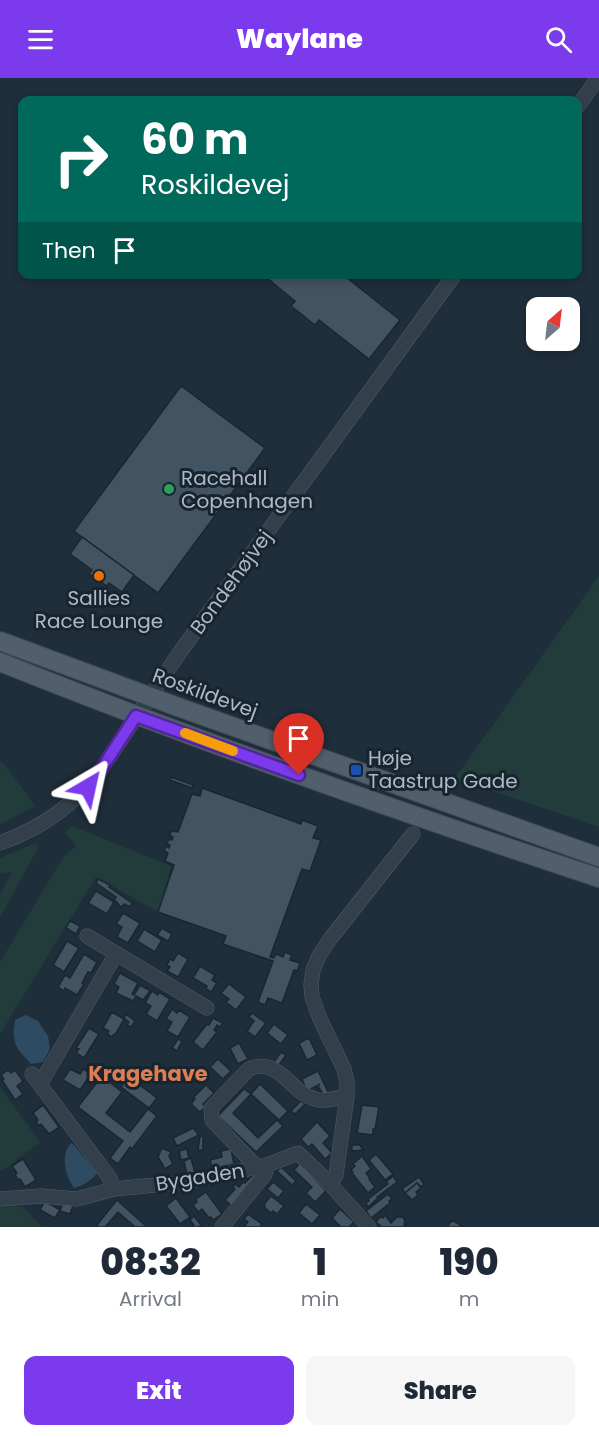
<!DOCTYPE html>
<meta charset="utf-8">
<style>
:root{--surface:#fff;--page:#f6f6f7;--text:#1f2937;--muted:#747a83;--accent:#7c3aed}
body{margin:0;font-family:Poppins,sans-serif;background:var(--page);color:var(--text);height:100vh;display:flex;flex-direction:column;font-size:22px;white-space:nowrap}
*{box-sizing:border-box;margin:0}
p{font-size:20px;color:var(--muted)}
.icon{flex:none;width:33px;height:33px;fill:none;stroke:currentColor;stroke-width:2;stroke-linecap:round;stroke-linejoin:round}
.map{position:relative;height:1149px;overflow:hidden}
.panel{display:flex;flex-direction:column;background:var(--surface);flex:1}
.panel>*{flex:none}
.guide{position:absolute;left:18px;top:18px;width:564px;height:183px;border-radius:12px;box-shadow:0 3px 9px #0003;background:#00695c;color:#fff;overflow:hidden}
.needle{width:39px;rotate:28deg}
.tools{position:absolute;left:526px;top:219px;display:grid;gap:12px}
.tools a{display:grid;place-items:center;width:54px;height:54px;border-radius:12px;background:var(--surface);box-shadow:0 3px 9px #0003;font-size:30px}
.pin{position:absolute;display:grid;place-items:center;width:51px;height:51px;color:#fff;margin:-62px -26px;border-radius:50% 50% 50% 0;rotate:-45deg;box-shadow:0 0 6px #0007}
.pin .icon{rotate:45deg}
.me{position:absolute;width:66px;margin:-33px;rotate:36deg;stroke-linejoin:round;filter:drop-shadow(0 0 4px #0008)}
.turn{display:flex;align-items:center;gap:21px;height:126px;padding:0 24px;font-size:27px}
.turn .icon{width:78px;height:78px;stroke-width:2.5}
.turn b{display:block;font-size:42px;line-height:51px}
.then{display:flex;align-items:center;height:57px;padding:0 24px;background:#0003;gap:12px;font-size:22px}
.eta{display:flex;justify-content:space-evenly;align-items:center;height:102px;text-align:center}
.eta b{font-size:36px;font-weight:800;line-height:42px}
.action{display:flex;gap:12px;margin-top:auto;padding:12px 24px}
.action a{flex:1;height:69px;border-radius:12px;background:var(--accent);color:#fff;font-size:24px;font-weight:800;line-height:69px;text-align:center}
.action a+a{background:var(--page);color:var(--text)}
header{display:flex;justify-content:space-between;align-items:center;height:78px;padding:0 24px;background:var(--accent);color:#fff;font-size:27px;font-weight:800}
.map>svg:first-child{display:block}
.green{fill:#213c3b}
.water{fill:#2f4b62}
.building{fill:#425462;stroke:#1a2731;stroke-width:1.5}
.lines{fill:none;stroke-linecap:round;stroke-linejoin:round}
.minor-casing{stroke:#505d68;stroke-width:15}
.major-casing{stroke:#3c4954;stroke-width:20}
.minor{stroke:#33404b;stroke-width:14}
.major{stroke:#505f6b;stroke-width:18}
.route-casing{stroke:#51269a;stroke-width:15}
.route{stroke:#7c3aed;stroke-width:10}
.slow{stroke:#f59e0b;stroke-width:10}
.leisure-dot{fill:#2e9e5b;stroke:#18252f;stroke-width:2}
.food-dot{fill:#e8710a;stroke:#18252f;stroke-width:2}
.transit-dot{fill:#1a4fb4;stroke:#18252f;stroke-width:2}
.labels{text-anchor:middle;stroke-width:6;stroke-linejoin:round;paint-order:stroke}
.poi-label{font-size:20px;fill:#adbac7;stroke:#18252f;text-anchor:start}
.street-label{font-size:20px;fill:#adbac7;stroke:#18252f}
.neighbourhood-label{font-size:21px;font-weight:bold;fill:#dd7d52;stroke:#18252f}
</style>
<header><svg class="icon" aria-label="menu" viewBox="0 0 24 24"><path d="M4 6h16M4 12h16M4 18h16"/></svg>Waylane<svg class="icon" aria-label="search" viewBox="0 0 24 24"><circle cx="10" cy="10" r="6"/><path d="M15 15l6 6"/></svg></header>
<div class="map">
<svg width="599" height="1149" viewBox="0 0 599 1149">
<rect width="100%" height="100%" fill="#1f2e3b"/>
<!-- green -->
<g class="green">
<path d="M599,498V749L463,703L452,704Z"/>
<path d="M0,683L4,686L35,728L0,747Z"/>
<path d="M72,748L171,788L158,834L96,799L0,956V884L64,778L77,768L65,755Z"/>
<path d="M38,764L36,774L0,839V816L12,794L0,796V780Z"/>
<path d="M0,1009L40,1064L2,1093L0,1091Z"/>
<path d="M22,1128L42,1149H0V1129Z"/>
</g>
<!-- water -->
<g class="water">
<path d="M26,937L38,943L48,958L50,971L43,984L31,986C16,970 11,965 15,942Z"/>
<path d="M71,1065L74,1067L97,1095C92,1102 83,1108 74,1110C65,1097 60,1077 71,1065Z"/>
</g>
<!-- building -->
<g class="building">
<path d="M262,196H342L400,242L369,281L319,242L315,247L291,228L295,223Z"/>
<path d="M181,308L265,370L158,515L74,453Z"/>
<path d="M82,459L134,497L122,514L109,505L107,508L89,496L92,492L70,476Z"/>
<path d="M171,699L193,707L192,710L170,702Z"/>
<path d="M202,710L301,746L302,742L318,748L313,760L321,762L310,793L302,791L270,879L274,880L276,876L283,879L285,874L292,877L290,882L300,885L297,893L294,892L282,925L268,920L265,927L258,924L273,883L223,866L226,858L158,834L174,787L165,783L168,775L164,773L166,768L169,770L170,767L167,766L169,761L172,762L173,759L170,758L171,753L178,754L192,716L200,718Z"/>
<path d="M98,801L110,807L109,809L132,825L130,829L124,826L122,829L117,826L118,825L114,822L116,819L96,805Z"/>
<path d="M96,813L114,824L107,836L88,825Z"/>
<path d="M123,835L140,845L128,865L117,859L122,849L116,846Z"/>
<path d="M70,843L80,848L76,856L66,850Z"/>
<path d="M162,850L172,856L168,863L157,857Z"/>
<path d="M144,851L162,862L155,874L137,863Z"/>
<path d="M67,863L79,870L64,894L53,887Z"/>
<path d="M178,875L188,881L178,899L167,893L170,889L167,887L170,881L173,883Z"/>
<path d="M84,876L97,884L91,895L88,894L82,905L84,906L77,917L65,910L64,913L58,909L65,897L70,900Z"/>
<path d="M200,888L215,897L212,902L217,905L211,914L206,911L207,908L193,900Z"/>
<path d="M120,895L138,905L132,916L134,917L140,907L149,912L150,913L143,922L136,918L133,923L116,915L119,909L114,906Z"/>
<path d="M229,906L246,919L236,932L226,924L229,921L221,915Z"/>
<path d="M152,913L158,917L159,914L170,921L157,943L146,936L151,928L145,925Z"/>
<path d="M172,931L177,935L179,932L190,939L178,959L167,953L172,944L166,941Z"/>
<path d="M112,934L124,941L115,957L114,956L112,959L107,956L109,953L103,950Z"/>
<path d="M252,935L266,945L255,959L247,953L254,943L249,939Z"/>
<path d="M126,936L135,943L131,949L127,947L129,944L124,940Z"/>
<path d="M213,940L223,945L220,949L217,947L214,952L217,954L203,972L193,964L207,946L209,947Z"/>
<path d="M274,946L288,957L281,966L267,955Z"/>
<path d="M89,950L99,956L84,980L76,975L79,971L76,970Z"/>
<path d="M309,960L317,977L307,982L299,965Z"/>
<path d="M178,961L182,963L177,973L172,970Z"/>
<path d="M239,965L248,981L238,986L230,970Z"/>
<path d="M281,974L286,977L279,987L274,984Z"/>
<path d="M218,981L231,993L223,1001L210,989Z"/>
<path d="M70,991L80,996L83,991L94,997L91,1002L88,1000L80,1012L63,1002Z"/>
<path d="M8,992L11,995L15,992L23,1003L17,1008L23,1016L15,1022L2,1002L4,1001L1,997Z"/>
<path d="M318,993L329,1016L324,1018L318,1008L320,1006L318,1007L319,1010L318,1011L316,1008L307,1013L302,1001Z"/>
<path d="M102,998L122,1014L106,1035L130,1054L148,1031L157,1038L132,1071L130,1069L118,1086L110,1080L123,1063L78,1029Z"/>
<path d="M129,999L157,1020L149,1030L121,1009Z"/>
<path d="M260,1006L288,1033L279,1042L251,1016Z"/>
<path d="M206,1007L214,1015L203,1026L205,1029L200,1034L191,1026L195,1021L193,1020Z"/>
<path d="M244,1011L251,1016L233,1035L258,1060L277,1042L283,1048L256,1074L218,1038Z"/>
<path d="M301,1023L305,1026L295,1036L291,1033Z"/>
<path d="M43,1027L59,1049L49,1056L41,1046L39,1048L36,1044L38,1042L33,1035Z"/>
<path d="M362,1027L379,1029L375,1051H373V1057L357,1055Z"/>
<path d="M317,1044L330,1058L323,1065L332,1075L325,1081L312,1066L308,1069L301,1061Z"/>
<path d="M193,1050L198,1056L197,1058L177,1068L173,1060Z"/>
<path d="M200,1058H203V1072H198Z"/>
<path d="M352,1067H360L363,1072L352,1073Z"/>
<path d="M162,1070L171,1074L169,1078L173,1086L165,1091L158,1079Z"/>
<path d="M187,1071L189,1080L181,1082L179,1073Z"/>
<path d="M231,1071L234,1086L212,1091L210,1082L222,1079L221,1073Z"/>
<path d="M376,1076L393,1096L385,1102L369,1082Z"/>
<path d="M362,1078L371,1091L366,1095L370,1100L369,1101L375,1109L368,1115L352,1095L353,1094L351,1092L355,1088L353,1086Z"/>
<path d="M191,1080L195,1095L187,1097L184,1083Z"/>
<path d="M23,1081L36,1102L25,1109L20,1101L18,1102L15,1096L17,1095L12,1088Z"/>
<path d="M300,1085L326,1113L315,1124L306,1115L312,1109L294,1092Z"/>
<path d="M281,1089L296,1103L292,1107L277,1093Z"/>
<path d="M253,1097L257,1100L233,1129L225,1122L235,1111L233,1109L235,1106L239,1109L243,1104L245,1105Z"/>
<path d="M393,1098L397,1104L377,1119L378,1120L368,1129L366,1125L369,1123L368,1121L388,1106L386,1104Z"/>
<path d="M419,1099L424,1106L421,1109L417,1105L405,1115L402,1111Z"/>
<path d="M273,1104L284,1113L278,1120L267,1111Z"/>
<path d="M417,1105L421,1110L416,1114L418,1117L412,1122L405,1115Z"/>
<path d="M206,1114L222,1136L213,1142L211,1139L209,1140L202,1131L198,1134L193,1127L197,1124L196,1121Z"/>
<path d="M388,1116L392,1121L389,1123L390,1125L371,1140L366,1133Z"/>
<path d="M271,1118L284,1128L277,1136L273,1133L271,1135L264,1129L265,1127L264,1126Z"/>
<path d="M176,1120L190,1139L180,1146L166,1128Z"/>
<path d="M117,1122L147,1149H133L134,1148L118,1134L105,1149H99L97,1147Z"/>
<path d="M45,1123L60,1132L55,1140L40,1132Z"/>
<path d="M63,1125L73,1128L70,1136L60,1133Z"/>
<path d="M306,1126L320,1137L312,1146L299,1135Z"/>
<path d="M340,1131L354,1144L349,1149H341L332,1140Z"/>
<path d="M248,1136L262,1146L260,1149H244L248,1144L244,1141Z"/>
<path d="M385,1137L391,1145L397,1139H402L405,1142L404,1147L407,1149H382L376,1144L381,1138L383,1140Z"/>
<path d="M194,1138L201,1147L199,1149H192L194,1147L190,1142Z"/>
<path d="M452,1142L462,1148L461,1149H447Z"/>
</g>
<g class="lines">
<!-- minor casing -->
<g class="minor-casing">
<g id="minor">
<path d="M578,28L598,0"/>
<path d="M0,765C44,749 74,727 102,690L180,574L455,196"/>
<path d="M87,858L207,930"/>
<path d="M32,996L109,1099L114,1111"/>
<path d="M39,1004L43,1001L116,876"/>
<path d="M257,1089L212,1042L211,1030L249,991C281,978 289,1016 318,1022C327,1023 338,1020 347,1018"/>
<path d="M330,1106L336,1097L347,1018V1004L344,991L320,941L312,919L311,907L313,892L319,878L330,861L413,756"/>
<path d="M0,1121L41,1118L77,1121L114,1111L187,1104L267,1087L298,1075L330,1106L369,1149"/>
<path d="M222,1149L265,1096L267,1087"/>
</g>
</g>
<!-- major casing -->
<g class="major-casing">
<g id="major">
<path d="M0,563L178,629L599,779"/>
<path d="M0,584C197,663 397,733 599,800"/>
</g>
</g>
<!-- minor -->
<use href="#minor" class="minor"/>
<!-- major -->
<use href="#major" class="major"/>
</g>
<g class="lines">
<!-- route casing -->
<g class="route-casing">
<path id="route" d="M88,709L102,690L136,638L299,697"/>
</g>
<!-- route -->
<use href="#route" class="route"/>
<!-- slow -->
<path class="slow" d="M185,655L233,673"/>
</g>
<!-- markers -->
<circle class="leisure-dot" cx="169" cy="411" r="6"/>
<circle class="food-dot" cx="99" cy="498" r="6"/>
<rect class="transit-dot" x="350" y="686" width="12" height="12" rx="3"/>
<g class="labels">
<!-- poi labels -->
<g class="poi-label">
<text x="181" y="407">Racehall<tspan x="181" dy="23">Copenhagen</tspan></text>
<text x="99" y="527" text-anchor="middle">Sallies<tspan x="99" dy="23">Race Lounge</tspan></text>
<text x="368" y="687">Høje<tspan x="368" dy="23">Taastrup Gade</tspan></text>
</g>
<!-- street labels -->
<g class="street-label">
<text transform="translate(231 504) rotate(-54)" y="7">Bondehøjvej</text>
<text transform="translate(205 615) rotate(20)" y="7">Roskildevej</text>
<text transform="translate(200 1099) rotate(-9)" y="7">Bygaden</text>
</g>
<!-- neighbourhood labels -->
<g class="neighbourhood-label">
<text x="148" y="1003">Kragehave</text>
</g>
</g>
</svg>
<div class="tools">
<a><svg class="needle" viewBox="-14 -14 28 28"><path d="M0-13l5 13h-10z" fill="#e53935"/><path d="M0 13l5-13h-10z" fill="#747a83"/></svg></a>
</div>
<div class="pin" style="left:299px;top:697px;background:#d93025"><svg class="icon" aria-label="arrive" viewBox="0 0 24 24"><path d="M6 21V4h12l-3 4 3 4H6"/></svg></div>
<svg class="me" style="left:88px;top:709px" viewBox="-20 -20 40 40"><path d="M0-17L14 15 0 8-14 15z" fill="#7c3aed" stroke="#fff" stroke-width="4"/></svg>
<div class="guide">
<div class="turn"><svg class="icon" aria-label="right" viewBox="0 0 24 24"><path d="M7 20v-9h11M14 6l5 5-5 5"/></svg><div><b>60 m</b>Roskildevej</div></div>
<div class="then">Then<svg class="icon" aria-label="arrive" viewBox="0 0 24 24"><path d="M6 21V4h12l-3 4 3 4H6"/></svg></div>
</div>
</div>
<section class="panel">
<div class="eta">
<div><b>08:32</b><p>Arrival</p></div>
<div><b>1</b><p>min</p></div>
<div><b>190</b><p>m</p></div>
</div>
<div class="action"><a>Exit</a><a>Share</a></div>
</section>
